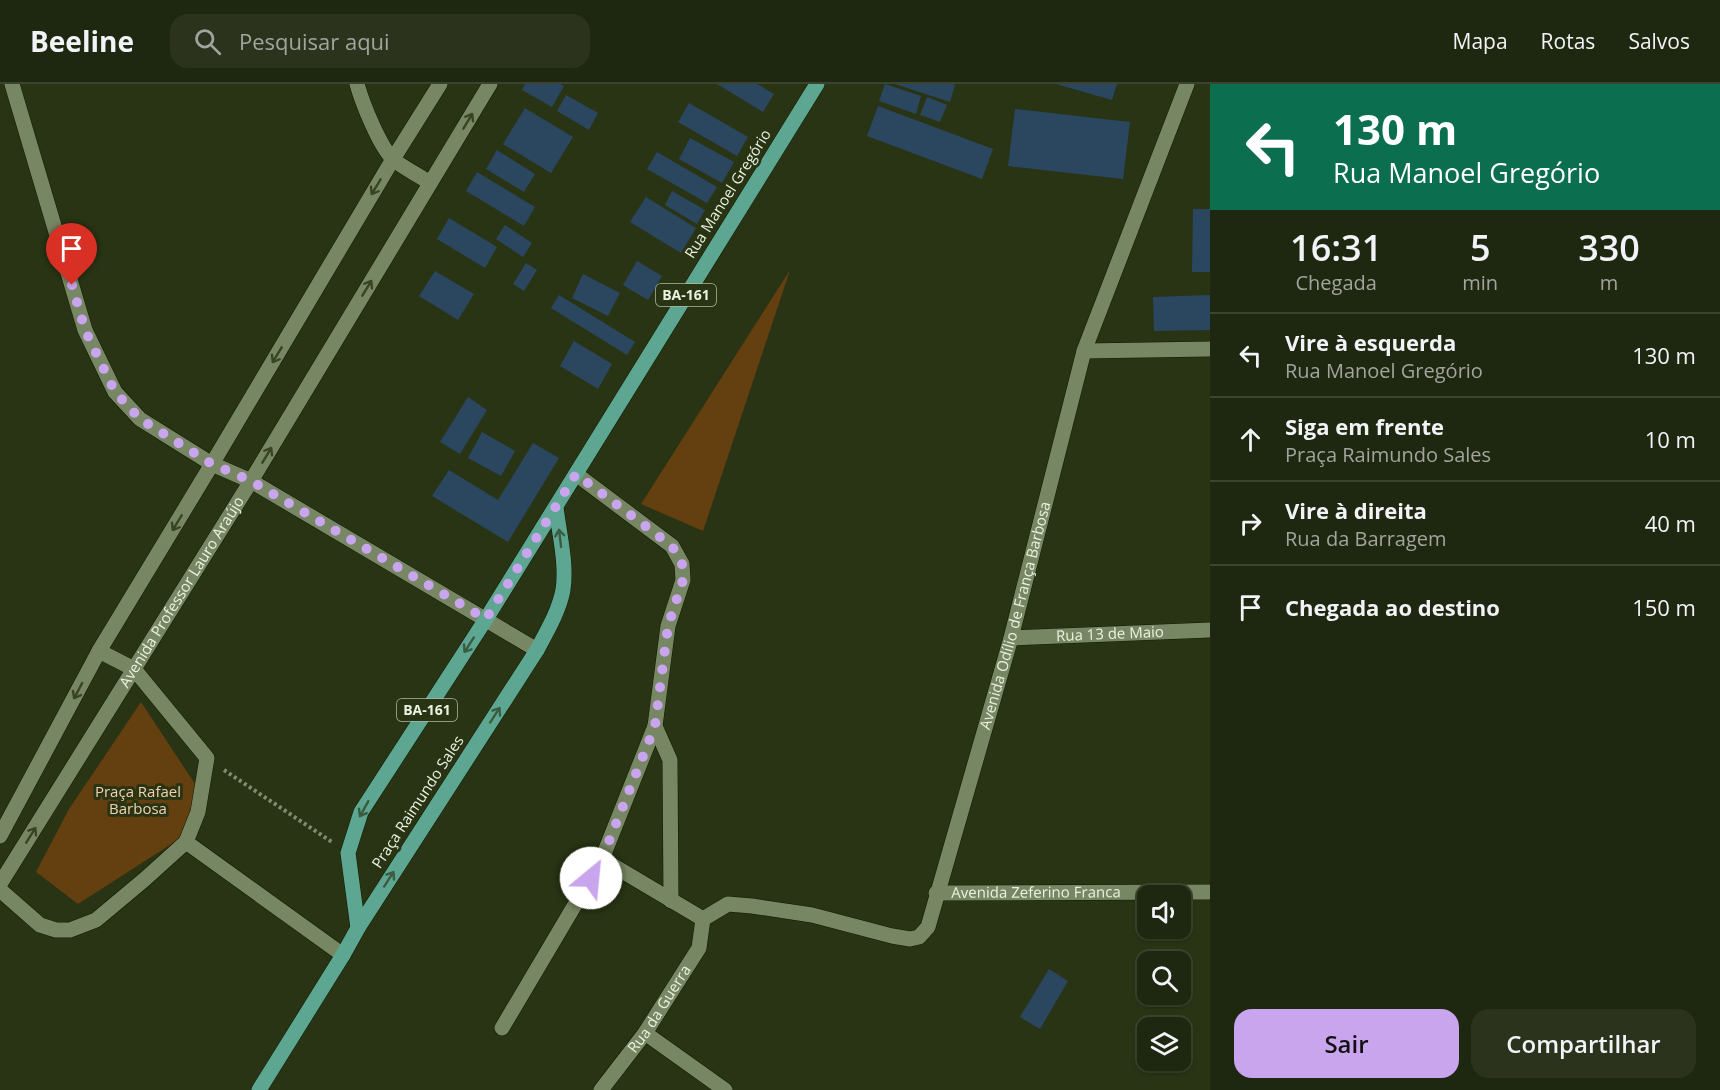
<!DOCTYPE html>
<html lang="pt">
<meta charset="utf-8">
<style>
:root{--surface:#1e270f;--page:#2b331d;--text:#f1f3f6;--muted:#a1a59e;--line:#3c442f;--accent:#c9a5ee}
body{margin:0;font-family:"Open Sans",sans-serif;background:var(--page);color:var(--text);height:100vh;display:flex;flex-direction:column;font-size:22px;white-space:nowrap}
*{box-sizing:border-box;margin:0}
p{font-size:20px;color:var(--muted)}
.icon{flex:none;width:33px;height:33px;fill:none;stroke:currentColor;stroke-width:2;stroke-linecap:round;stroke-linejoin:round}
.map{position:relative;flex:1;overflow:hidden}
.panel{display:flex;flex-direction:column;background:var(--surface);width:510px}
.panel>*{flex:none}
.top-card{background:#0b6e4f;color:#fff;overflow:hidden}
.tools{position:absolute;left:1137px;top:801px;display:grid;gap:12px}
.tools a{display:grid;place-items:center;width:54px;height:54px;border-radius:12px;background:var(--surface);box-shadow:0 2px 4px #0004,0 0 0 2px var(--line);font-size:30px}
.pin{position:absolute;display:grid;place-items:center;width:51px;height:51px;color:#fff;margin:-62px -26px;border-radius:50% 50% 50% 0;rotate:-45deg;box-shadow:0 0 6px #0007}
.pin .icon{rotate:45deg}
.me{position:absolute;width:66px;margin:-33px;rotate:28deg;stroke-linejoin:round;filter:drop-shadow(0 0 4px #0008)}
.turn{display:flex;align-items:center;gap:21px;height:126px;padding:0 24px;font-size:27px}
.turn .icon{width:78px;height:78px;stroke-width:2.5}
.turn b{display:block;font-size:42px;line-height:51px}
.eta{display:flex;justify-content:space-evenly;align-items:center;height:102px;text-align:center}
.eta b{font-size:36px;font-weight:600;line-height:42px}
.primary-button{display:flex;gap:12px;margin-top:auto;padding:12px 24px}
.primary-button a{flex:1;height:69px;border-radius:18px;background:var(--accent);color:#111;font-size:24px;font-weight:600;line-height:69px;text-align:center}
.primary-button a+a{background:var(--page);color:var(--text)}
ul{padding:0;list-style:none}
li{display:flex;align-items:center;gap:18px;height:84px;padding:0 24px;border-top:2px solid var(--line)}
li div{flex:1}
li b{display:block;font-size:22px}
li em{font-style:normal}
header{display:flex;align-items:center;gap:36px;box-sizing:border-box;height:84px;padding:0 30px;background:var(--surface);border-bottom:2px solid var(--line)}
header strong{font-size:28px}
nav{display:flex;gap:33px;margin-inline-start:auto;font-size:21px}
.search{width:420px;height:54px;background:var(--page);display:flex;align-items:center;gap:15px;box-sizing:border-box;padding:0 21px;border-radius:18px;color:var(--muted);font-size:22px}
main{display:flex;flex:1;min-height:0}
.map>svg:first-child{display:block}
.green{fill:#643f10}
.building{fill:#2b4760}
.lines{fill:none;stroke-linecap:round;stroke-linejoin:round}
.minor-casing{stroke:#101b00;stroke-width:16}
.major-casing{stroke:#101b00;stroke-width:16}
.path{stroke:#808b70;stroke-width:4;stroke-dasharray:3 3;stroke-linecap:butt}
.minor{stroke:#788763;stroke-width:15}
.major{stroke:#5da792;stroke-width:15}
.oneway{stroke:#384524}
.oneway2{stroke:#3b5c40}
.route{stroke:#c9a5ee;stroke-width:10;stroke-dasharray:0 18}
.labels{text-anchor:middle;stroke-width:6;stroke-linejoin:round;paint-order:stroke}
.shield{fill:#283414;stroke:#b0b9a2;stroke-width:1.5}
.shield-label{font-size:14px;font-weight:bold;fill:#eaf2df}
.street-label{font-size:15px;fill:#eaf2df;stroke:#283414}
.park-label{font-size:15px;fill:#f3d1b0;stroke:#283414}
</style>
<header>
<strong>Beeline</strong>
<div class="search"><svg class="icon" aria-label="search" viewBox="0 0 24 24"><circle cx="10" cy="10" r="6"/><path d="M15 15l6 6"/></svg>Pesquisar aqui</div>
<nav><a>Mapa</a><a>Rotas</a><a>Salvos</a></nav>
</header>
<main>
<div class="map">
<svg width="1210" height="1006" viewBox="0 0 1210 1006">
<rect width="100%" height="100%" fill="#283414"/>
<!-- green -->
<g class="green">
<path d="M790,186L703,447L641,420Z"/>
<path d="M141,618L195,700L187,750L78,820L36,788L69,725Z"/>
</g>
<!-- building -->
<g class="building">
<path d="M525,0H560L564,2L552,23L522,6Z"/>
<path d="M717,0H757L774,10L763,28Z"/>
<path d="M885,0L921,12L916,30L879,17Z"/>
<path d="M895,0H953L955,1L950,18Z"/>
<path d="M1056,0H1117L1112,16Z"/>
<path d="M566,11L598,29L589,46L557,27Z"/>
<path d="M927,13L947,21L940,38L920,31Z"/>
<path d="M689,19L748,53L737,72L678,38Z"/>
<path d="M878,22L993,65L982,95L867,52Z"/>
<path d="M525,24L573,53L551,89L503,60Z"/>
<path d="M1015,25L1130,38L1123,95L1008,82Z"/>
<path d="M690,54L734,78L722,99L679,75Z"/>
<path d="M497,66L535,90L524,108L486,85Z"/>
<path d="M657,68L717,103L707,119L647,85Z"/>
<path d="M477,88L535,123L524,142L466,107Z"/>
<path d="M672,107L705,126L697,140L665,121Z"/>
<path d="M646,113L696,144L681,169L630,138Z"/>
<path d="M1193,125H1210V188H1192Z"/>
<path d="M449,134L497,163L485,184L437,155Z"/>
<path d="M505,141L532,159L523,173L496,155Z"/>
<path d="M637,177L662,192L648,216L623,201Z"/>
<path d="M526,179L537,186L524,207L513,200Z"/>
<path d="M435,187L474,210L458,236L419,212Z"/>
<path d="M583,190L620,209L608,232L572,214Z"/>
<path d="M559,211L635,258L627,271L551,224Z"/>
<path d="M1210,211V246L1154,247L1153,213Z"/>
<path d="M574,257L612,280L598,305L560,282Z"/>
<path d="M468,313L487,326L460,370L440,358Z"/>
<path d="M482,348L515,367L501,392L468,374Z"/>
<path d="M533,359L559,374L508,458L432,412L449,386L498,416Z"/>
<path d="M1049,885L1068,897L1040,945L1020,933Z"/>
</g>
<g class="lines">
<!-- minor casing -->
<g class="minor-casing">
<g id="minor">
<path d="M12,0L85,246L115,308L140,335L212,380L251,397L537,566"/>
<path d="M357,0C362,18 380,64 394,76C405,85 419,91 430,99"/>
<path d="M1084,267L1210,265"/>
<path id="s1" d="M1011,554L1210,546"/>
<path d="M655,642L670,676L671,817"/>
<path d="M0,752L99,567L212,380L393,75L440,0"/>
<path d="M186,758L343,871"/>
<path d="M602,775L703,835"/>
<path id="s2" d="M0,800L251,397L490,0"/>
<path d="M0,806L40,841L56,846H70L96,836L145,795L186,758L198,728L207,674L134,585L99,567"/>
<path id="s3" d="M936,809L1210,808"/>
<path id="s4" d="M703,835L728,820L752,822L812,831L892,852L910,855L919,853L928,843L1011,554L1084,267L1187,0"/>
<path d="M502,944L602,775L655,642L668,542L683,496L682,480L672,462L576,390"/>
<path d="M645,949L725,1006"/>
<path id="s5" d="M601,1006L645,949L699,864L703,835"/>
</g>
</g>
<!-- major casing -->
<g class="major-casing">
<g id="major">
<path d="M358,844L348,769L361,728L486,535L817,0"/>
<path d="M259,1006L343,871L358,844L537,566C547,547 559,527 563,506C567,479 559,449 556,423"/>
</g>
</g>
<!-- path -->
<path class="path" d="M224,686L332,758"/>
<!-- minor -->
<use href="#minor" class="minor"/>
<!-- major -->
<use href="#major" class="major"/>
</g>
<!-- one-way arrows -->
<defs><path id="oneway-shaft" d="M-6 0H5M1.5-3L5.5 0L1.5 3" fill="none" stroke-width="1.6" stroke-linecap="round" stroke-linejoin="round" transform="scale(1.5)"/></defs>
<g class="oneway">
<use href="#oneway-shaft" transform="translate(468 37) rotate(-59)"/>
<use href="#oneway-shaft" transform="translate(376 103) rotate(121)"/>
<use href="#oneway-shaft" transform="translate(367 204) rotate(-59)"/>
<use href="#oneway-shaft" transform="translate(277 271) rotate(121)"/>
<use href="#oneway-shaft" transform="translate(267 371) rotate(-59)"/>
<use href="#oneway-shaft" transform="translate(177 439) rotate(121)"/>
<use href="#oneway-shaft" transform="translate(78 607) rotate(118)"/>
<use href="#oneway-shaft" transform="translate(31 751) rotate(-58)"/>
</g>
<g class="oneway2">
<use href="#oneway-shaft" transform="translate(560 454) rotate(-97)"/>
<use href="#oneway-shaft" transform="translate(469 561) rotate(123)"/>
<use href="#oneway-shaft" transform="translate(495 631) rotate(-57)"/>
<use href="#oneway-shaft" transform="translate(364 725) rotate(119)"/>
<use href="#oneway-shaft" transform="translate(389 795) rotate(-57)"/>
</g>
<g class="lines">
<!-- route -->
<path class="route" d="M72,201L85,246L115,308L140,335L212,380L251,397L486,535L576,390L672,462L682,480L683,496L668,542L655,642L602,775L591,794"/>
</g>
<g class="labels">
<!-- shield labels -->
<g class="shield">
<rect x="656" y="200" width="60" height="22" rx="4.5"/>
<rect x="397" y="615" width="60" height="22" rx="4.5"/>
</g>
<g class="shield-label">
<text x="686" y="216">BA-161</text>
<text x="427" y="631">BA-161</text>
</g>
<!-- street labels -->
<g class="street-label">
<text transform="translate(728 110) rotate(-58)" y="5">Rua Manoel Gregório</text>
<text dy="5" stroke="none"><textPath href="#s2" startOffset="344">Avenida Professor Lauro Araújo</textPath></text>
<text dy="5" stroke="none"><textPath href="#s4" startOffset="561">Avenida Odílio de França Barbosa</textPath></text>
<text dy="5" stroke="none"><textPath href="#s1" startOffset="99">Rua 13 de Maio</textPath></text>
<text transform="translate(418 718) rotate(-57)" y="5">Praça Raimundo Sales</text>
<text dy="5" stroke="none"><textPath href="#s3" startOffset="100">Avenida Zeferino Franca</textPath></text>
<text dy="5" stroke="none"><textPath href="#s5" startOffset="100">Rua da Guerra</textPath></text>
</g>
<!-- park labels -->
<g class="park-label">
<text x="138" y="713">Praça Rafael<tspan x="138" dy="17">Barbosa</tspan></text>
</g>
</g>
</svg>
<div class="tools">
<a><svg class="icon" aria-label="sound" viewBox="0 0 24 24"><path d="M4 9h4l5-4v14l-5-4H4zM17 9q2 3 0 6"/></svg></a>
<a><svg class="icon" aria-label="search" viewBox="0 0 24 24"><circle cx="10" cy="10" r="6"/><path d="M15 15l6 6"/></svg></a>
<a><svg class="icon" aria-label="layers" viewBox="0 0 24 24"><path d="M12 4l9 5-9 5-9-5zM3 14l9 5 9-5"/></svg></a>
</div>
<div class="pin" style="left:72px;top:201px;background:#d93025"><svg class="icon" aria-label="arrive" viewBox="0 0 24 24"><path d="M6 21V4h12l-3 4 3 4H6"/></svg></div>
<svg class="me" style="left:591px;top:794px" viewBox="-20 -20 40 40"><circle r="19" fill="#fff"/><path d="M0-13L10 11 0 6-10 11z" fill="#c9a5ee"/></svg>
</div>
<section class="panel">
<div class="top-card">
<div class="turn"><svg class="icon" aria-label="left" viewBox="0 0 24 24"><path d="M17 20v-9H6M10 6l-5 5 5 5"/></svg><div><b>130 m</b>Rua Manoel Gregório</div></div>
</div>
<div class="eta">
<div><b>16:31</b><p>Chegada</p></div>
<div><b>5</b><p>min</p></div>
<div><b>330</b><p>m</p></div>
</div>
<ul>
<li><svg class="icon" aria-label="left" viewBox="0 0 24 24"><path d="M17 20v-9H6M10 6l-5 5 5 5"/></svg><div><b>Vire à esquerda</b><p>Rua Manoel Gregório</p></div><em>130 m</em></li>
<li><svg class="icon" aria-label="ahead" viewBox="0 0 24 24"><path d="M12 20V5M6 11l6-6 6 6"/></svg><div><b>Siga em frente</b><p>Praça Raimundo Sales</p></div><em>10 m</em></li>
<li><svg class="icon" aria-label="right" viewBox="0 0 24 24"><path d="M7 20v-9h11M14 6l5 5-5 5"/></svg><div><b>Vire à direita</b><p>Rua da Barragem</p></div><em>40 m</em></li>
<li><svg class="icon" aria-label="arrive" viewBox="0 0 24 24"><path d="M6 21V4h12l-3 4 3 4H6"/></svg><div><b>Chegada ao destino</b></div><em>150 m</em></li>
</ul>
<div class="primary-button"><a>Sair</a><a>Compartilhar</a></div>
</section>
</main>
